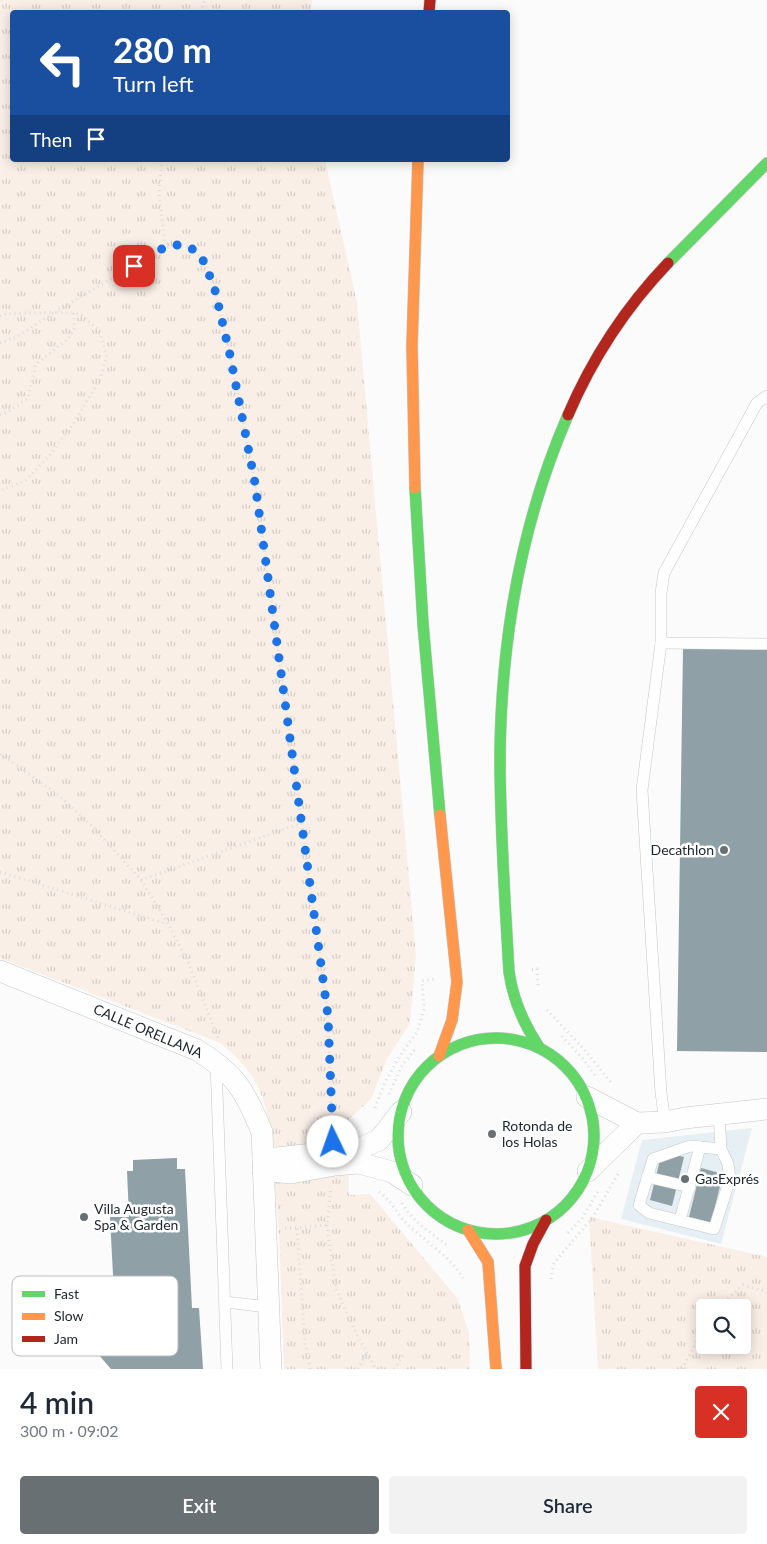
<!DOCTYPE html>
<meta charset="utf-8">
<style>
:root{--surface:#fff;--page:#f2f2f3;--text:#1f2937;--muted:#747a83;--accent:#697074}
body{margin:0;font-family:Lato,sans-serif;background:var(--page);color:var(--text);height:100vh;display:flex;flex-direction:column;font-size:19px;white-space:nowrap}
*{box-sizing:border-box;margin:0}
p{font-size:16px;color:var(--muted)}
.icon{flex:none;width:28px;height:28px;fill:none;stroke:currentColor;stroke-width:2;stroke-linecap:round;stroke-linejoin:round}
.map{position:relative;height:1369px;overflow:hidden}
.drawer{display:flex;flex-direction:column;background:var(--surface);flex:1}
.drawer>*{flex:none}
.guide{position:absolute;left:10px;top:10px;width:500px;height:152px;border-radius:5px;box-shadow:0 2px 12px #0003;background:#1a4fa0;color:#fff;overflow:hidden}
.tools{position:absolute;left:696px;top:1299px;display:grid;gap:10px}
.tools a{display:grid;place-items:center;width:55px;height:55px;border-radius:5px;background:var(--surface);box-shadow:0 2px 12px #0003;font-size:25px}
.pin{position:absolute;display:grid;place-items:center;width:42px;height:42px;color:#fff;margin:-21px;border-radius:10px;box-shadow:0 2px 8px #0006}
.me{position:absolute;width:55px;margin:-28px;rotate:357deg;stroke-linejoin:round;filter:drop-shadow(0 0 4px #0008)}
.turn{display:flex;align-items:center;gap:18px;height:105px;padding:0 20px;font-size:22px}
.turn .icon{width:65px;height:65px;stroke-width:2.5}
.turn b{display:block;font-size:35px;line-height:42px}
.then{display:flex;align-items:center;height:48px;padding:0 20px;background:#0003;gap:10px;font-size:19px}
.round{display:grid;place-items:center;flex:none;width:52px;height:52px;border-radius:5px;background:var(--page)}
.summary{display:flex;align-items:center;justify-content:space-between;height:85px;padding:0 20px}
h1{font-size:30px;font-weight:600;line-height:38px}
.cta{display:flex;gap:10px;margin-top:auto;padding:10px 20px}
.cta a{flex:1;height:58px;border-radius:5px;background:var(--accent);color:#fff;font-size:20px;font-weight:600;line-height:58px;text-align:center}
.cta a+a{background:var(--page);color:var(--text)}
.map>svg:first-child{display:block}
.built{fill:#e6eff3}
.grass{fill:url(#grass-tufts);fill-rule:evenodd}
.building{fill:#8fa0a6}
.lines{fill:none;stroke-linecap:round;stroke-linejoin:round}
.lane-casing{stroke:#c2c7cb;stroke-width:12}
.street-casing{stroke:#c2c7cb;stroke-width:22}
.fast-casing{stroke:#c2c7cb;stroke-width:12}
.slow-casing{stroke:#c2c7cb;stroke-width:12}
.jam-casing{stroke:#c2c7cb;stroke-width:12}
.path{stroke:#dbdcdc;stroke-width:3;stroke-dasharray:1 4;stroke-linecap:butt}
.lane{stroke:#fefefe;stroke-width:11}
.street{stroke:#fefefe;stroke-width:21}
.fast{stroke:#63d668;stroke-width:11}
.slow{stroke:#ff974d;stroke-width:11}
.jam{stroke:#b3261e;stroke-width:11}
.route{stroke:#1a73e8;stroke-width:9;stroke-dasharray:0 16.2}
.poi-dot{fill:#697074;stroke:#fff;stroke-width:2}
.labels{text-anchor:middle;stroke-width:5;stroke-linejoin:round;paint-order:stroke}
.poi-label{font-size:14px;fill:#1a252b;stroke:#fff;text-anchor:start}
.street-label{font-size:14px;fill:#1a252b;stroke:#fff}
.key{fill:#fff;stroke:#babebf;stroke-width:1}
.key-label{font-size:14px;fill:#1a252b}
</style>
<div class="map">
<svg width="767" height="1369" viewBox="0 0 767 1369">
<defs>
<pattern id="grass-tufts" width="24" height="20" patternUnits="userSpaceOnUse" patternTransform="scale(1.25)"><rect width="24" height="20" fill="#faefe7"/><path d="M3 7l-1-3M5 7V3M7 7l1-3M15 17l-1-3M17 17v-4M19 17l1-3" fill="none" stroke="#d6cdc6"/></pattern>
</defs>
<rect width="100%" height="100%" fill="#fbfbfb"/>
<!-- built -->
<path class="built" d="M752,1128L721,1244L621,1219L642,1140Z"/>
<!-- grass -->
<g class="grass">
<path d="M0,0H312L311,12H12V160H325L357,302L416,955L410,1023L387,1059L371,1099L347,1121L349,1195L370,1194L458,1299L469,1333L470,1369H284C281,1302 281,1234 273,1167C271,1140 270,1113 259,1089C251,1070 235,1055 220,1043L0,958Z"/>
<path d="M589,1217L767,1257V1369H598ZM705,1308H742V1345H705Z"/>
</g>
<!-- building -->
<g class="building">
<path d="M683,648L767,650V1052L677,1051Z"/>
<path d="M662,1152L684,1157L672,1206L650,1200Z"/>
<path d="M177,1158V1169H185L192,1308H199L203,1369H111L98,1354L93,1335L94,1320L97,1314L105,1301L114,1294L110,1217H129L127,1171H133V1160Z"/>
<path d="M701,1168L723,1174L711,1223L689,1217Z"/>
</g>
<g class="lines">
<!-- lane casing -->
<g class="lane-casing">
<g id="lane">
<path d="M661,643L767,644"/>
<path d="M216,1063L227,1369"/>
<path d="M719,1114L721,1149L728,1164L730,1179L714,1229L649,1213L639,1205L653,1159L690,1146L721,1149"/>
<path d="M665,1122L661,1093L642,790L661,643V593L664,573L757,403L767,396"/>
<path d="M647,1177L690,1187"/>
<path d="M680,1220L700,1147"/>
<path d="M225,1302L268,1307"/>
</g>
</g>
<!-- street casing -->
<g class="street-casing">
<g id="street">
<path d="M0,971L197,1050C236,1074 245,1091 262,1132L271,1369"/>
<path d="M587,1097L637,1123L665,1122L685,1118L767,1109"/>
<path d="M263,1158H277L358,1149L379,1140L401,1112"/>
<path d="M263,1170L291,1173L335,1165L359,1163L392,1172L412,1185"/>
<path d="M588,1171L637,1123"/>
</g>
</g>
<!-- fast casing -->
<g class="fast-casing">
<g id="fast">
<path d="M668,263L767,163"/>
<path d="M415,488L423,624L440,815"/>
<circle cx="496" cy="1136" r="98"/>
<path d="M539,1047C523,1023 513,1000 509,972C505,900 500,829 500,757C501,639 521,523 568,415"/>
</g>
</g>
<!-- slow casing -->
<g class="slow-casing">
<g id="slow">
<path d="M415,488L412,346L418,160"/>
<path d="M439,1056L452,1020L457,982L440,815"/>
<path d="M468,1230L488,1262L496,1369"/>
</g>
</g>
<!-- jam casing -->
<g class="jam-casing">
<g id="jam">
<path d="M429,12L430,0"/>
<path d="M568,415C592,359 626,307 668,263"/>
<path d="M526,1369L525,1266L533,1244L546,1220"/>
</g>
</g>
<!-- path -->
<g class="path">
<path d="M201,12L205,0"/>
<path d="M162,160L159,191L165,247"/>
<path d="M0,316L6,314L55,312L165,247L177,245L190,247L202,258L214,286L230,355L255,483L328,1015L332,1131"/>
<path d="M0,343L20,335L55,312L80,314L99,330L107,355L100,379L74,423L49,456L25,481L0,491"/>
<path d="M0,415L8,412L28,398L36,364L68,339L74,329V313"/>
<path d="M0,754L56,793L94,828L141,880L168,924L189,964L218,1038"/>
<path d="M0,872L167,924"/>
<path d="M141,880L302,823"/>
<path d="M532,970L537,969L538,985"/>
<path d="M547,1010L582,1047L613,1085"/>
<path d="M562,1036L584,1060L596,1077"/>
<path d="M389,1094L401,1067L416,1048"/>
<path d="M375,1108L385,1082L399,1057L417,1032L424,1009L422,981L434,979"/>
<path d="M379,1192C390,1199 395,1211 404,1221C422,1239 450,1256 463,1278"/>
<path d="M402,1203C413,1222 431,1233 448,1246"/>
<path d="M327,1225L336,1289L357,1335L376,1369"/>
<path d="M285,1228H297"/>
<path d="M568,1233L582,1218L599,1190"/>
<path d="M551,1279L554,1263L593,1217L618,1174"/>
<path d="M716,1308L743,1285L767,1292"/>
<path d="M732,1345L734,1348L751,1351"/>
<path d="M310,1369L305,1343L297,1228L327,1225L331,1187"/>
<path d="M358,1369L366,1354"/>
<path d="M394,1369L403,1355"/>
<path d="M682,1369L705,1326"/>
</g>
<!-- lane -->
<use href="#lane" class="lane"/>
<!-- street -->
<use href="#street" class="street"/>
<!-- fast -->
<use href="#fast" class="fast"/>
<!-- slow -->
<use href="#slow" class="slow"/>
<!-- jam -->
<use href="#jam" class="jam"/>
</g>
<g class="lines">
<!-- route -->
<path class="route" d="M134,266L165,247L177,245L190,247L202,258L214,286L230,355L255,483L328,1016L333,1142"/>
</g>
<!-- markers -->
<g class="poi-dot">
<circle cx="724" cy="850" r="5"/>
<circle cx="492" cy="1134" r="5"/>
<circle cx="685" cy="1179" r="5"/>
<circle cx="84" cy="1217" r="5"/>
</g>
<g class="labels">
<!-- poi labels -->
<g class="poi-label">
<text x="714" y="855" text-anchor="end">Decathlon</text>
<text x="502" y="1131">Rotonda de<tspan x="502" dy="16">los Holas</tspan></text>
<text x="695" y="1184">GasExprés</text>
<text x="94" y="1214">Villa Augusta<tspan x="94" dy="16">Spa &amp; Garden</tspan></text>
</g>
<!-- street labels -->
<g class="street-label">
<text transform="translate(148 1031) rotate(23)" y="5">CALLE ORELLANA</text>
</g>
</g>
<!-- legend -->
<rect x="12" y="1276" width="166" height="80" rx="8" class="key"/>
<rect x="22" y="1291" width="23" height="6" fill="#63d668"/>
<rect x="22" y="1313" width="23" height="7" fill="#ff974d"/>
<rect x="22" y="1336" width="23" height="6" fill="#b3261e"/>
<g class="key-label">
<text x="54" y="1299">Fast</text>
<text x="54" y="1321">Slow</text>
<text x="54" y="1344">Jam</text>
</g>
</svg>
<div class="tools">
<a><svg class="icon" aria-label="search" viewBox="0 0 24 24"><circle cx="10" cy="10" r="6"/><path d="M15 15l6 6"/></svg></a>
</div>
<div class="pin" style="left:134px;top:266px;background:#d93025"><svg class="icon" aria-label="arrive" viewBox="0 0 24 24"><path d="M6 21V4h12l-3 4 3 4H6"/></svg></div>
<svg class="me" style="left:333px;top:1142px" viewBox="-20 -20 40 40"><circle r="19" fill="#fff"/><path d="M0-13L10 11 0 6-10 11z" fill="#1a73e8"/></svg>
<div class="guide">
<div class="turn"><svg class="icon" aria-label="left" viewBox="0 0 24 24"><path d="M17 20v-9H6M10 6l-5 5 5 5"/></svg><div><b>280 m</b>Turn left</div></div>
<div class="then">Then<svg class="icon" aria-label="arrive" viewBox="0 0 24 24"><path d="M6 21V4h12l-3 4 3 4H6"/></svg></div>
</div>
</div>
<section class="drawer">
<div class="summary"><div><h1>4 min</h1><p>300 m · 09:02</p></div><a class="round" style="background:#d93025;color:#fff"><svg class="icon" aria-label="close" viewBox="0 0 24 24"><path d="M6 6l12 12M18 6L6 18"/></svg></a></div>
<div class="cta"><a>Exit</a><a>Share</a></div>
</section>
